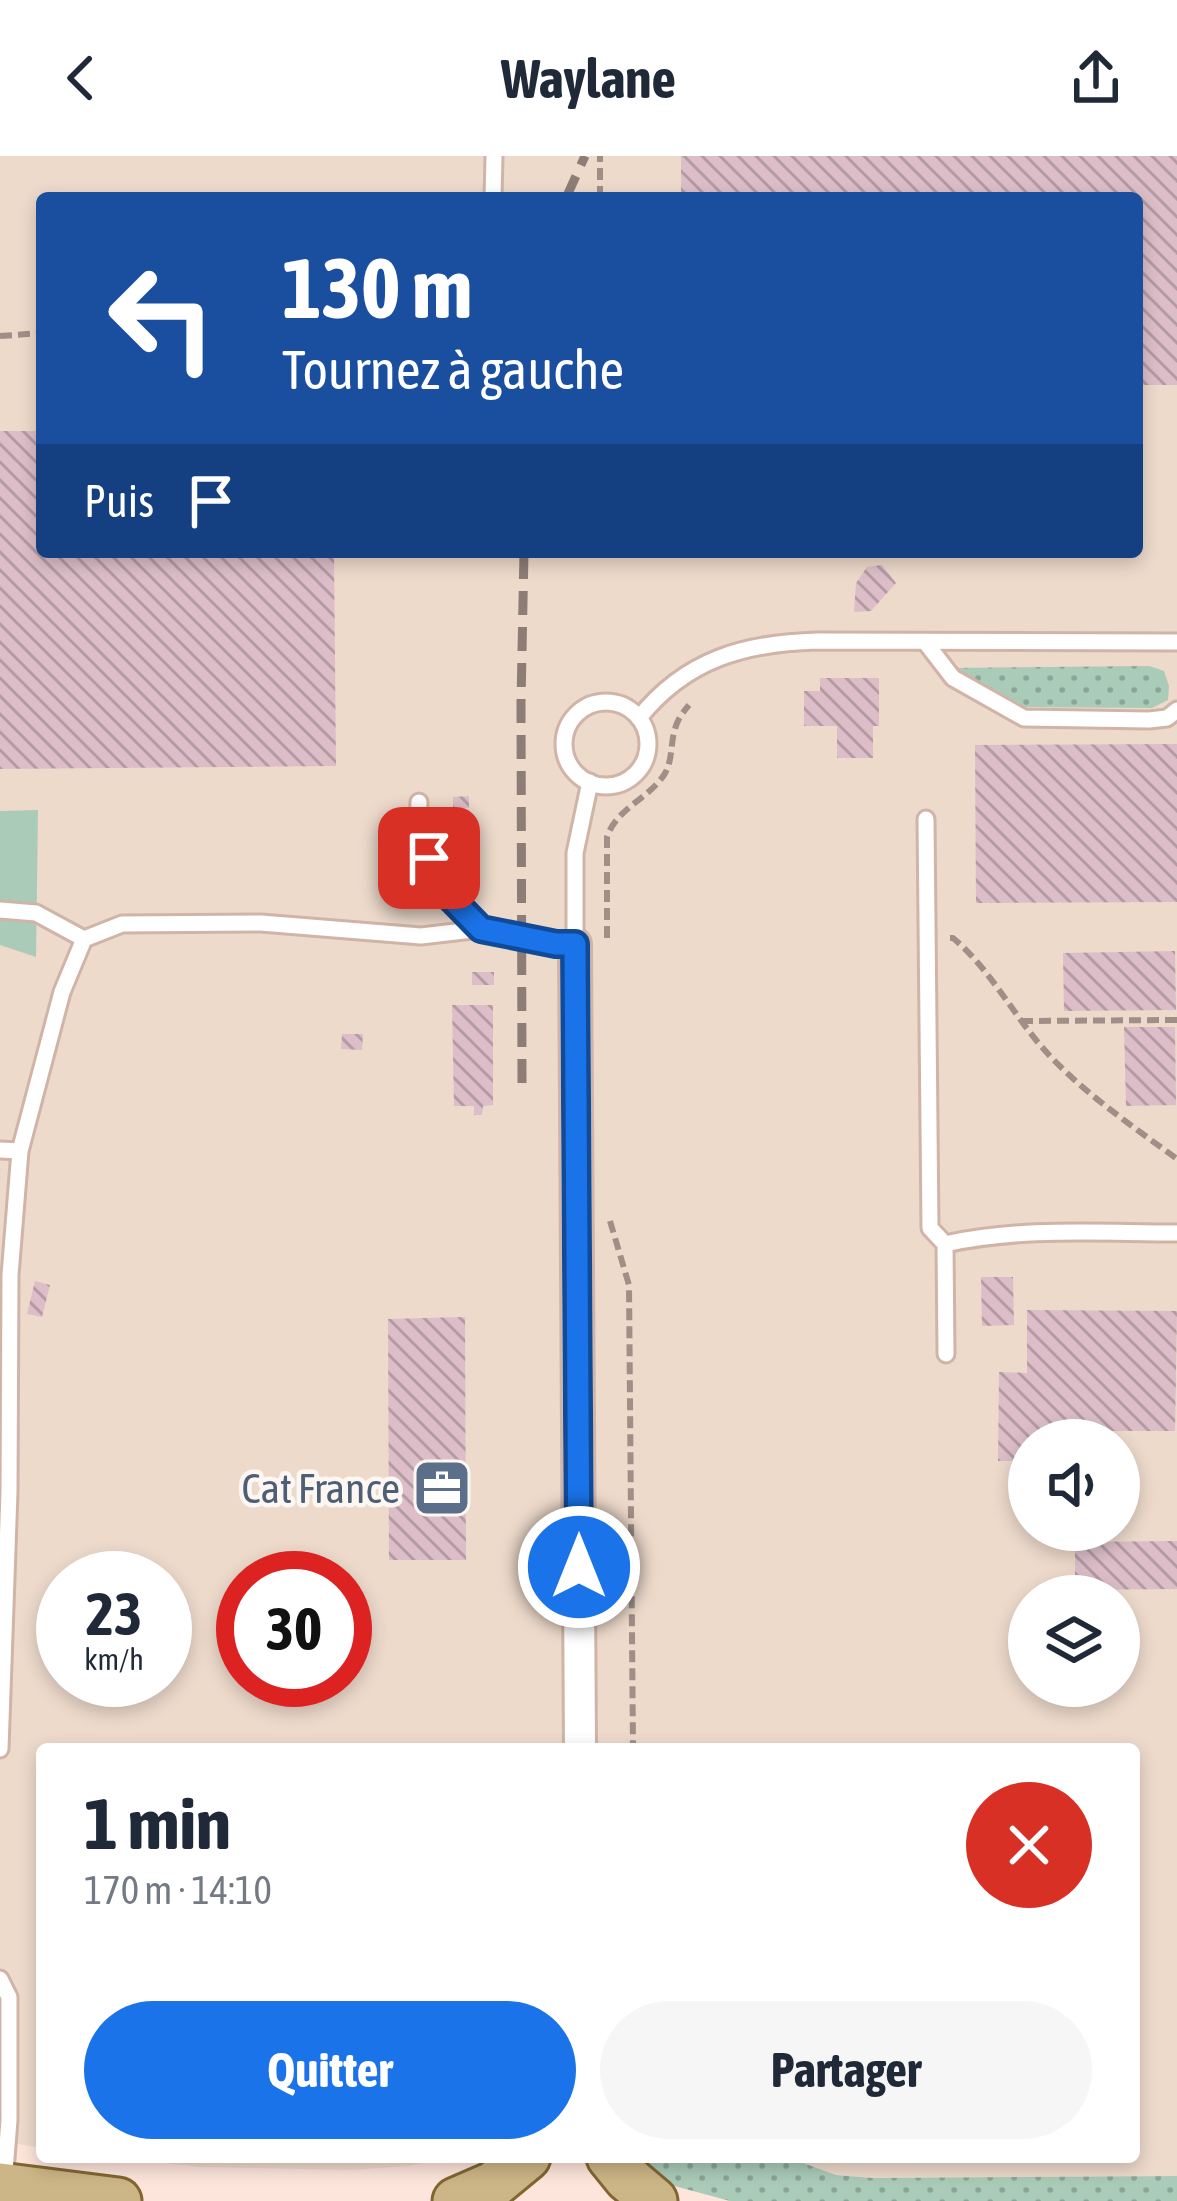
<!DOCTYPE html>
<html lang="fr">
<meta charset="utf-8">
<style>
:root{--surface:#fff;--page:#f6f6f7;--text:#1f2937;--muted:#747a83;--accent:#1a73e8}
body{margin:0;font-family:"Asap Condensed",sans-serif;background:var(--page);color:var(--text);height:100vh;display:flex;flex-direction:column;font-size:45px;white-space:nowrap}
*{box-sizing:border-box;margin:0}
p{font-size:39px;color:var(--muted)}
.icon{flex:none;width:66px;height:66px;fill:none;stroke:currentColor;stroke-width:2;stroke-linecap:round;stroke-linejoin:round}
.map{position:relative;flex:1;overflow:hidden}
.drawer{position:absolute;left:36px;top:1587px;width:1104px;height:420px;display:flex;flex-direction:column;background:var(--surface);border-radius:12px;box-shadow:0 6px 18px #0003}
.drawer>*{flex:none}
.banner{position:absolute;left:36px;top:36px;width:1107px;height:366px;border-radius:12px;box-shadow:0 6px 18px #0003;background:#1a4fa0;color:#fff;overflow:hidden}
.controls{position:absolute;left:1008px;top:1263px;display:grid;gap:24px}
.controls a{display:grid;place-items:center;width:132px;height:132px;border-radius:50%;background:var(--surface);box-shadow:0 6px 18px #0003;font-size:60px}
.speed{position:absolute;left:36px;top:1395px;display:flex;gap:24px;font-size:60px;font-weight:700;text-align:center}
.speed>*{display:grid;place-content:center;width:156px;height:156px;border-radius:50%;background:var(--surface);box-shadow:0 6px 18px #0003;line-height:1}
.speed small{font-size:30px;font-weight:400}
.speed .limit{border:18px solid #d22;background:#fff;color:#111}
.pin{position:absolute;display:grid;place-items:center;width:102px;height:102px;color:#fff;margin:-51px;border-radius:24px;box-shadow:0 6px 18px #0006}
.me{position:absolute;width:132px;margin:-66px;rotate:0deg;stroke-linejoin:round;filter:drop-shadow(0 0 9px #0008)}
.turn{display:flex;align-items:center;gap:42px;height:252px;padding:0 48px;font-size:54px}
.turn .icon{width:156px;height:156px;stroke-width:2.5}
.turn b{display:block;font-size:84px;line-height:102px}
.then{display:flex;align-items:center;height:114px;padding:0 48px;background:#0003;gap:24px;font-size:45px}
.round{display:grid;place-items:center;flex:none;width:126px;height:126px;border-radius:63px;background:var(--page)}
.summary{display:flex;align-items:center;justify-content:space-between;height:204px;padding:0 48px}
h1{font-size:72px;font-weight:700;line-height:90px}
.primary-button{display:flex;gap:24px;margin-top:auto;padding:24px 48px}
.primary-button a{flex:1;height:138px;border-radius:72px;background:var(--accent);color:#fff;font-size:48px;font-weight:700;line-height:138px;text-align:center}
.primary-button a+a{background:var(--page);color:var(--text)}
header{display:flex;justify-content:space-between;align-items:center;height:156px;padding:0 48px;background:var(--surface);font-size:54px;font-weight:700}
.map>svg:first-child{display:block}
.industrial{fill:#eddacb;fill-rule:evenodd}
.grass{fill:url(#grass-dots)}
.pitch{fill:#aacbb8}
.building{fill:url(#building-back-hatch)}
.lines{fill:none;stroke-linecap:round;stroke-linejoin:round}
.lane-casing{stroke:#d1b4a8;stroke-width:21}
.street-casing{stroke:#d1b4a8;stroke-width:36}
.primary-casing{stroke:#826631;stroke-width:51}
.path{stroke:#a08e87;stroke-width:6;stroke-dasharray:12 6;stroke-linecap:butt}
.lane{stroke:#fff;stroke-width:15}
.street{stroke:#fff;stroke-width:30}
.primary{stroke:#ccb586;stroke-width:45}
.rail{stroke:#8d7d76;stroke-width:9;stroke-dasharray:24 12;stroke-linecap:butt}
.route-casing{stroke:#114b97;stroke-width:30}
.route{stroke:#1a73e8;stroke-width:21}
.labels{text-anchor:middle;stroke-width:9;stroke-linejoin:round;paint-order:stroke}
.service-label{font-size:42px;fill:#4e5e75;stroke:#fdf7f4;text-anchor:end}
</style>
<header><svg class="icon" aria-label="back" viewBox="0 0 24 24"><path d="M15 5l-7 7 7 7"/></svg>Waylane<svg class="icon" aria-label="share" viewBox="0 0 24 24"><path d="M12 15V3M7 8l5-5 5 5M5 13v7h14v-7"/></svg></header>
<div class="map">
<svg width="1177" height="2045" viewBox="0 0 1177 2045">
<defs>
<pattern id="grass-dots" width="8" height="8" patternUnits="userSpaceOnUse" patternTransform="scale(3)"><rect width="8" height="8" fill="#aacbb8"/><path d="M2 2h.1M6 6h.1" fill="none" stroke="#8ba596" stroke-width="1.8" stroke-linecap="round"/></pattern>
<pattern id="building-back-hatch" width="6" height="6" patternUnits="userSpaceOnUse" patternTransform="scale(3)"><rect width="6" height="6" fill="#ddbec8"/><path d="M-1 5l2 2M0 0l6 6M5-1l2 2" fill="none" stroke="#b49ba3"/></pattern>
</defs>
<rect width="100%" height="100%" fill="#fde5db"/>
<!-- industrial -->
<g class="industrial">
<path d="M0,0H1177V2020L872,2022L836,2019L787,2001H1134V1593H42V1992L0,1985ZM42,42H1137V396H42ZM1029,1284H1119V1374H1029ZM63,1422H165V1524H63ZM243,1422H345V1524H243ZM1029,1440H1119V1530H1029Z"/>
<path d="M113,2001H453L408,2010L352,2014L200,2011Z"/>
</g>
<!-- grass -->
<g class="grass">
<path d="M1149,510L1164,515L1169,530L1168,544L1152,552L1016,551L983,533L955,512Z"/>
<path d="M638,2001H787L836,2019L872,2022L1177,2020V2045H730L667,2028Z"/>
</g>
<!-- pitch -->
<path class="pitch" d="M38,654L36,801L0,789V655Z"/>
<!-- building -->
<g class="building">
<path d="M681,0H1177V229H1137V42H681Z"/>
<path d="M0,275H42V396H334L336,610L0,613Z"/>
<path d="M882,409L896,427L871,455L854,456L856,427L867,411Z"/>
<path d="M820,522H879V570H873V602H837V570H804V535H820Z"/>
<path d="M1177,588V746L976,747L975,589Z"/>
<path d="M469,640V652H453V641Z"/>
<path d="M1175,795L1176,854L1064,855L1063,797Z"/>
<rect x="472" y="816" width="22" height="13"/>
<path d="M452,849H493V949L483,950L482,959H474V950H454Z"/>
<path d="M1124,871H1175L1176,949L1126,950Z"/>
<path d="M342,878H363L362,894L341,893Z"/>
<path d="M981,1121H1013L1014,1169L982,1170Z"/>
<path d="M35,1125L50,1129L42,1161L27,1158Z"/>
<path d="M1027,1154L1177,1155L1175,1275H1112V1284H1029V1305H998L999,1216L1027,1217Z"/>
<path d="M465,1161L466,1404H389L388,1163Z"/>
<path d="M1177,1385V1433L1075,1434V1386Z"/>
</g>
<g class="lines">
<!-- lane casing -->
<g class="lane-casing">
<g id="lane">
<path d="M493,42L494,0"/>
<path d="M926,487L953,522L1024,562L1149,564L1167,562L1177,554"/>
<circle cx="606" cy="588" r="42"/>
<path d="M639,562C686,503 745,487 817,485L1177,486"/>
<path d="M419,646L418,673L440,731L481,773L556,788H575V697L590,626"/>
<path d="M926,663L930,1072L945,1088L946,1198"/>
<path d="M0,754L36,757L84,783"/>
<path d="M0,994L20,995"/>
<path d="M945,1088C1021,1071 1100,1077 1177,1077"/>
<path d="M0,1593L9,1336L10,1119L20,995L62,836L84,783L122,768L261,767L421,780L481,773"/>
<path d="M0,1823L9,1841V1964L4,2028"/>
</g>
</g>
<!-- street casing -->
<g class="street-casing">
<path id="street" d="M575,788L580,1593"/>
</g>
<!-- primary casing -->
<g class="primary-casing">
<g id="primary">
<path d="M610,2001L627,2022L654,2045"/>
<path d="M0,2030L118,2045"/>
<path d="M456,2045L493,2029L527,2001"/>
</g>
</g>
<!-- path -->
<g class="path">
<path d="M600,42V0"/>
<path d="M0,180L42,177"/>
<path d="M607,782V681C617,652 648,643 664,619C673,605 670,589 675,573C677,564 683,556 689,549"/>
<path d="M950,782H953C989,812 1011,855 1041,890C1079,934 1131,969 1177,1003"/>
<path d="M1021,865L1177,864"/>
<path d="M610,1065L629,1129L633,1593"/>
</g>
<!-- lane -->
<use href="#lane" class="lane"/>
<!-- street -->
<use href="#street" class="street"/>
<!-- primary -->
<use href="#primary" class="primary"/>
<!-- rail -->
<g class="rail">
<path d="M566,42L585,0"/>
<path d="M522,927L521,546L524,396"/>
</g>
</g>
<g class="lines">
<!-- route casing -->
<g class="route-casing">
<path id="route" d="M429,702L440,731L481,773L556,788H575L579,1411"/>
</g>
<!-- route -->
<use href="#route" class="route"/>
</g>
<!-- icons -->
<defs>
<g id="office-square" transform="scale(3)"><rect x="-9" y="-9" width="18" height="18" rx="4" fill="#5c6f8a" stroke="#fdf7f4"/><path d="M-6-3h4V-5.5h4V-3h4V5H-6ZM-1-4.5V-3h2v-1.5ZM-6 0V1H6V0Z" fill="#fff"/></g>
</defs>
<g fill-rule="evenodd">
<use href="#office-square" x="442" y="1332"/>
</g>
<g class="labels">
<!-- service labels -->
<g class="service-label">
<text x="400" y="1347">Cat France</text>
</g>
</g>
</svg>
<div class="controls">
<a><svg class="icon" aria-label="sound" viewBox="0 0 24 24"><path d="M4 9h4l5-4v14l-5-4H4zM17 9q2 3 0 6"/></svg></a>
<a><svg class="icon" aria-label="layers" viewBox="0 0 24 24"><path d="M12 4l9 5-9 5-9-5zM3 14l9 5 9-5"/></svg></a>
</div>
<div class="speed"><div>23<small>km/h</small></div><div class="limit">30</div></div>
<div class="pin" style="left:429px;top:702px;background:#d93025"><svg class="icon" aria-label="arrive" viewBox="0 0 24 24"><path d="M6 21V4h12l-3 4 3 4H6"/></svg></div>
<svg class="me" style="left:579px;top:1411px" viewBox="-20 -20 40 40"><circle r="17" fill="#1a73e8" stroke="#fff" stroke-width="3"/><path d="M0-11L8 9 0 5-8 9z" fill="#fff"/></svg>
<div class="banner">
<div class="turn"><svg class="icon" aria-label="left" viewBox="0 0 24 24"><path d="M17 20v-9H6M10 6l-5 5 5 5"/></svg><div><b>130 m</b>Tournez à gauche</div></div>
<div class="then">Puis<svg class="icon" aria-label="arrive" viewBox="0 0 24 24"><path d="M6 21V4h12l-3 4 3 4H6"/></svg></div>
</div>
<section class="drawer">
<div class="summary"><div><h1>1 min</h1><p>170 m · 14:10</p></div><a class="round" style="background:#d93025;color:#fff"><svg class="icon" aria-label="close" viewBox="0 0 24 24"><path d="M6 6l12 12M18 6L6 18"/></svg></a></div>
<div class="primary-button"><a>Quitter</a><a>Partager</a></div>
</section>
</div>
